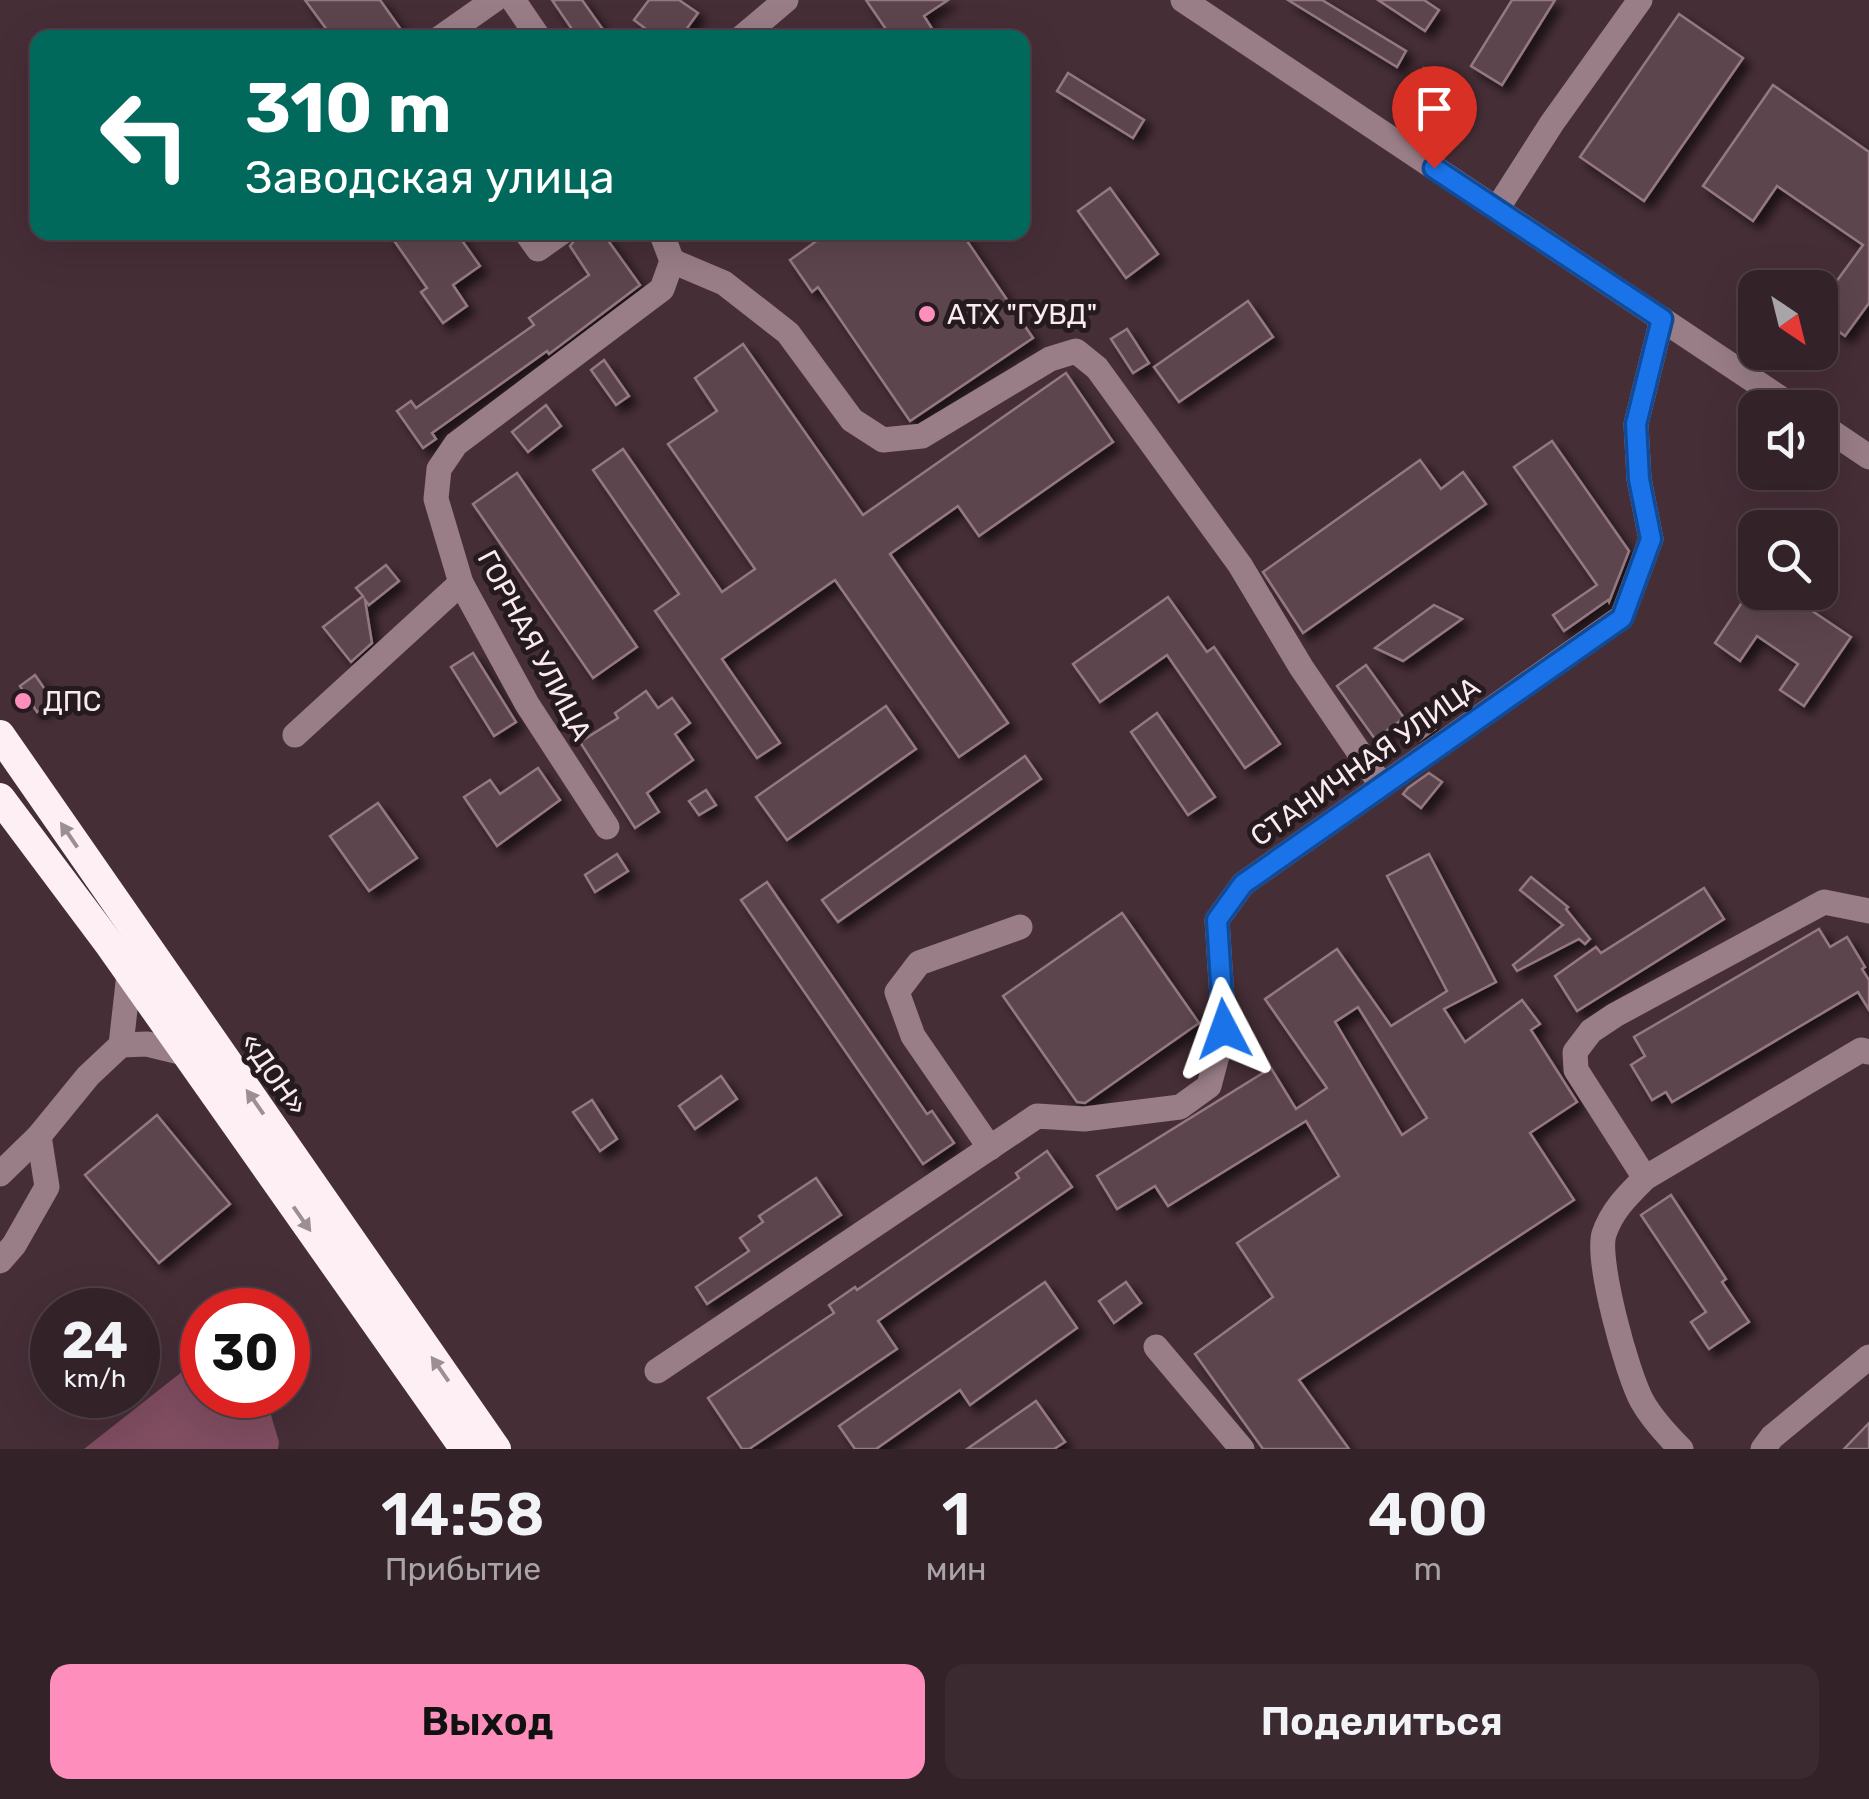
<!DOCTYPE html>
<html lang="ru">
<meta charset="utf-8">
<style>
:root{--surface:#342229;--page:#3c2a31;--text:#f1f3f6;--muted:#a9a4a8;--line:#4e3f46;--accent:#fe8ebc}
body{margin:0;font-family:Rubik,sans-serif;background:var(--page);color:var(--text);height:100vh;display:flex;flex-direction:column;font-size:38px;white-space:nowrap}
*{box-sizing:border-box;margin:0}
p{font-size:32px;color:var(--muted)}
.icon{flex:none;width:55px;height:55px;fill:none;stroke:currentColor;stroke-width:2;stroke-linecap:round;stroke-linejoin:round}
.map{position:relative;height:1449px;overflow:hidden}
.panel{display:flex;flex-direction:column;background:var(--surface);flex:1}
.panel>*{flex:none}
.guide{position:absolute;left:30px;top:30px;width:1000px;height:210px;border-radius:20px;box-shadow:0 10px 40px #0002,0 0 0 2px var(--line);background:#00695c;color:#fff;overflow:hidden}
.needle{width:65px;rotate:145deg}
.buttons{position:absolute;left:1738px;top:270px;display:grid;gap:20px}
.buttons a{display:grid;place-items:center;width:100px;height:100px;border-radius:20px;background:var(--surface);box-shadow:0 10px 40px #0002,0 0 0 2px var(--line);font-size:50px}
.speed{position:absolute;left:30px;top:1288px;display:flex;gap:20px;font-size:50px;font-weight:700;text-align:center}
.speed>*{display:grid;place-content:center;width:130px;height:130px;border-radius:50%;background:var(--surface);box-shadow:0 10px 40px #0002,0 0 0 2px var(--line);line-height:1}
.speed small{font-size:25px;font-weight:400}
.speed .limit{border:15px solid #d22;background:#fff;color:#111}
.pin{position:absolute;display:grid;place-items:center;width:85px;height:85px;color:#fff;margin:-102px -42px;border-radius:50% 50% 50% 0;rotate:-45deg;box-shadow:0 0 10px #0007}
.pin .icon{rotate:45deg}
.me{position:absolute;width:110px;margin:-55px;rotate:356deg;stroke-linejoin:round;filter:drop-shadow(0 0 8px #0008)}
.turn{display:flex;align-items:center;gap:35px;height:210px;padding:0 50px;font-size:45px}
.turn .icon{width:130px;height:130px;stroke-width:2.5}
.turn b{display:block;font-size:70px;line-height:85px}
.eta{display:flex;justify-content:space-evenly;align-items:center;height:170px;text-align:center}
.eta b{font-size:60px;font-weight:600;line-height:70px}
.primary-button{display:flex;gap:20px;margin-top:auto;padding:20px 50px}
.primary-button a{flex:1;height:115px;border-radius:20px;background:var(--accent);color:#111;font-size:40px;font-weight:600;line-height:115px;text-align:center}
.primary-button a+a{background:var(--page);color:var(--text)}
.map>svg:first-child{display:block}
.green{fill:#804d61}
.building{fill:#5d444d;stroke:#947882;stroke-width:2.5;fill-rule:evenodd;filter:url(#shadow)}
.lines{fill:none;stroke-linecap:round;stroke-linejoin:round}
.minor{stroke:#997d87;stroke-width:25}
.highway{stroke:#fdeff4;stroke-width:30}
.oneway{fill:#9c8f94}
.route-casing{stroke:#114b97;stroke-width:25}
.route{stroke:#1a73e8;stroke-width:18}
.poi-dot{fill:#fe8ebc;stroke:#251a1e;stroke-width:4}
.labels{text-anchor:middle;stroke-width:10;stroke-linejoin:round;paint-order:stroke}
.poi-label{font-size:28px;fill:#faeaf0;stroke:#251a1e;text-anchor:start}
.street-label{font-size:28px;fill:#faeaf0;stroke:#251a1e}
</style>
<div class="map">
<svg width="1869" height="1449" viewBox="0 0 1869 1449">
<defs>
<filter id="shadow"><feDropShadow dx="7" dy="7" stdDeviation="5" flood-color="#0009"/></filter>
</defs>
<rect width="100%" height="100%" fill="#462e37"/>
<!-- green -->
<path class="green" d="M202,1356V1395H265L279,1442L278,1449H84Z"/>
<!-- building -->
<g class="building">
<path d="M305,0H380L407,38H333Z"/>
<path d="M552,0H582L609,38H578Z"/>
<path d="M649,0H679L698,13L680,38H658L634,20Z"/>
<path d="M866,0H948L924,16L938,38H892Z"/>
<path d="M1288,0H1322L1406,51L1397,67Z"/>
<path d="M1378,0H1424L1439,10L1425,31Z"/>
<path d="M1512,0H1555L1502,85L1471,66Z"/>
<path d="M1679,14L1743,58L1644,201L1580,157Z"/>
<path d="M1424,68L1442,80L1431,95L1413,83Z"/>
<path d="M1068,73L1144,120L1133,138L1057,91Z"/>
<path d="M1773,85L1869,152V303L1845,336L1820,318V304L1863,245L1777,186L1753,221L1703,186Z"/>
<path d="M1110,188L1158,254L1126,278L1078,211Z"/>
<path d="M388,232H456L480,266L453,285L467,306L443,323L421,292L427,288Z"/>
<path d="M581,232H602L640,285L549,354L547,351L432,433L436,439L423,448L397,411L411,401L416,408L534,325L529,318L589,275L570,246Z"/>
<path d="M829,232H961L1033,338L910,421L818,287L812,292L790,260Z"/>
<path d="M1248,301L1273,337L1179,402L1154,367Z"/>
<path d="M1127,329L1149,363L1133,373L1111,339Z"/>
<path d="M743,344L863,515L1066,373L1113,442L979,536L958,506L890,554L1008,723L959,757L835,580L722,659L780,743L757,758L655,611L679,594L593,470L623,449L722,592L755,569L668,444L717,411L695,378Z"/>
<path d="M604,360L629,396L616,405L591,370Z"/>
<path d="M546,405L561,426L528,452L512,432Z"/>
<path d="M1552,441L1629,551L1609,602L1608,600L1564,631L1553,615L1597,585L1514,467Z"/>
<path d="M1420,460L1441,489L1463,472L1486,504L1303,633L1263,572Z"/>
<path d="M517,473L637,647L593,678L473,504Z"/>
<path d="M386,565L399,581L369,605L365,600L372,643L351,662L323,627L363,596L356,588Z"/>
<path d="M1749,592H1784L1851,637L1804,706L1780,690L1798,664L1757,636L1740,661L1715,643Z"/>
<path d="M1168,597L1207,652L1214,647L1280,744L1245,768L1167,655L1100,702L1073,664Z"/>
<path d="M1434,605L1462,619L1403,661L1375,648Z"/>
<path d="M473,653L516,722L494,736L451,667Z"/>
<path d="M1366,665L1404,718L1375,739L1337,686Z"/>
<path d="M35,675L53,701L37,712L20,686Z"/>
<path d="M646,691L658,708L672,698L690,723L675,734L693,760L647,793L659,812L635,828L580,742L618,718L615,713Z"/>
<path d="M886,706L916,749L787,840L756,797Z"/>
<path d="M1422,709L1435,729L1420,740L1406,720Z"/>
<path d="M1157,713L1215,797L1188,815L1131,732Z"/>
<path d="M1025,756L1041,779L838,922L822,900Z"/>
<path d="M538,768L560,800L497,846L464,797L490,780L500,794Z"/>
<path d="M1429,773L1442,782L1421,808L1403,794L1408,788Z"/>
<path d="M706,790L716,805L699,815L689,801Z"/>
<path d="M378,803L417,858L369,891L330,836Z"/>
<path d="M617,854L628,871L595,892L585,875Z"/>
<path d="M1429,854L1496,982L1444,1009L1465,1042L1522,1000L1540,1024L1531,1030L1577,1102L1530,1133L1574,1200L1299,1380L1349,1449H1263L1195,1354L1273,1297L1237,1243L1339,1176L1306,1121L1168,1206L1155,1186L1117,1209L1097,1176L1271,1068L1296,1109L1327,1088L1265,999L1337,949L1391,1026L1447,991L1387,876ZM1358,1007L1427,1118L1402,1135L1335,1022Z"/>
<path d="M1531,877L1568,907L1566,909L1590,939L1585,944L1579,939L1517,971L1513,965L1563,925L1520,890Z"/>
<path d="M767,882L927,1114L932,1111L954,1143L923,1164L741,900Z"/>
<path d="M1704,888L1724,919L1577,1011L1555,976L1596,947L1601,953Z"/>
<path d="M1122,913L1199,1023L1085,1103L1077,1102L1003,996Z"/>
<path d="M1819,929L1830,947L1847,937L1865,967L1862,969L1869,980V1010L1858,992L1672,1102L1666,1092L1652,1100L1631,1065L1645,1056L1634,1037Z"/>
<path d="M721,1076L737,1099L695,1129L679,1106Z"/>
<path d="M592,1100L617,1139L600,1151L573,1112Z"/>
<path d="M157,1115L230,1204L159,1263L85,1175Z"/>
<path d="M1047,1151L1072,1187L878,1321L897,1349L749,1449H742L708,1398L834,1313L829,1305L855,1287L857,1290L1019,1178L1016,1173Z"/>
<path d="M816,1178L841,1215L707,1304L696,1287L749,1251L740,1238L763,1222L759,1216Z"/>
<path d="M1671,1195L1726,1279L1722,1282L1749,1322L1709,1349L1691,1322L1706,1312L1641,1215Z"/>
<path d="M1045,1282L1077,1328L970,1405L960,1390L876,1449H855L839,1426Z"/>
<path d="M1126,1282L1141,1303L1114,1323L1099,1301Z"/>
<path d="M1036,1401L1065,1442L1054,1449H967Z"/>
<path d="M1869,1423V1449H1844Z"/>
</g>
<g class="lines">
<!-- minor -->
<g class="minor">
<path d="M513,0L539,38"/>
<path d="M1183,0L1795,408"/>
<path d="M440,38L494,0"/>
<path d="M741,38L786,0"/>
<path d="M1497,209L1552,123L1640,0"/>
<path d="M526,232L538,249L562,232"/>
<path d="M672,261L724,283L788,333L852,420L883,440L922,436L1050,359L1076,351L1097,368L1240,565L1301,667L1382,786"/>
<path d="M1820,424L1869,457"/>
<path d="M295,735L461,583"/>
<path d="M607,827L527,704L461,583L436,499L439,469L456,444L662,289L672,261L661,232"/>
<path d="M121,1045L147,1044L184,1053"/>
<path d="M990,1148L913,1036L897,992L919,963L1020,927"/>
<path d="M0,1174L39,1136"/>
<path d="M1645,1178L1576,1070L1575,1052L1591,1031L1615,1015L1824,902L1869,911"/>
<path d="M0,1261L14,1245L47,1187L39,1136L88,1076L121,1045L129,974"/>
<path d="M1156,1347L1242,1449"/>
<path d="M657,1371L1037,1116L1084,1119L1180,1107L1209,1086L1224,1029L1217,920L1243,884L1622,617L1651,539L1639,479L1636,424L1662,319"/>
<path d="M1681,1449C1666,1434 1652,1419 1642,1401C1627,1374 1596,1260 1604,1234C1612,1210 1628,1195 1645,1178L1861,1050L1869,1052"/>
<path d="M1763,1449L1772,1437L1869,1357"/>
</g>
<!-- highway -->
<g class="highway">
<path d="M0,735L496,1449"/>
<path d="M0,798L110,945L465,1449"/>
</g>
</g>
<!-- one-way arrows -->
<defs><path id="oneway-solid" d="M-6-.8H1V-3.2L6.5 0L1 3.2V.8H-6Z" transform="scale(2.5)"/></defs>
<g class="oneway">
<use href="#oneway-solid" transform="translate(69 835) rotate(-124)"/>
<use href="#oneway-solid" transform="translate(255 1102) rotate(-125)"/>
<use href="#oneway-solid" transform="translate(302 1219) rotate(55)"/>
<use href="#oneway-solid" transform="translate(440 1369) rotate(-125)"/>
</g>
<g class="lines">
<!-- route casing -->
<g class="route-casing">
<path id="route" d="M1224,1029L1217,920L1243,884L1622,618L1651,539L1639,479L1636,424L1662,319L1434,168"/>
</g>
<!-- route -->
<use href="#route" class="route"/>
</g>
<!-- markers -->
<g class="poi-dot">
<circle cx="927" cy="314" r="10"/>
<circle cx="23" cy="701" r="10"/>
</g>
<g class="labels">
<!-- poi labels -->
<g class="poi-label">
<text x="947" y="324">АТХ "ГУВД"</text>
<text x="43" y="711">ДПС</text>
</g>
<!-- street labels -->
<g class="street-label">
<text transform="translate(535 645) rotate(62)" y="10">ГОРНАЯ УЛИЦА</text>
<text transform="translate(1365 761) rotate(-35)" y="10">СТАНИЧНАЯ УЛИЦА</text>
<text transform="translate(274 1074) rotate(55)" y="10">«ДОН»</text>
</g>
</g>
</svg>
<div class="buttons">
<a><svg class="needle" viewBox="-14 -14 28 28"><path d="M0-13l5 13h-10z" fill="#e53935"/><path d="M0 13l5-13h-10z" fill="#a9a4a8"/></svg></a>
<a><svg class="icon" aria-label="sound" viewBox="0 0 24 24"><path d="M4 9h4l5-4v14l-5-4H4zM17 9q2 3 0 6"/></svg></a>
<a><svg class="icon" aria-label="search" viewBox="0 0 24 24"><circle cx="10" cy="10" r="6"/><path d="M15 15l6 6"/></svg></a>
</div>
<div class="speed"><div>24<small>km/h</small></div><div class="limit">30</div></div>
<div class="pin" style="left:1434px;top:168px;background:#d93025"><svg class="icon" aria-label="arrive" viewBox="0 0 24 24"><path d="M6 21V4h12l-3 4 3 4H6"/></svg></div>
<svg class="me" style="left:1224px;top:1029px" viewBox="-20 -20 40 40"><path d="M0-17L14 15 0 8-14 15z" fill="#1a73e8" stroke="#fff" stroke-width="4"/></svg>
<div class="guide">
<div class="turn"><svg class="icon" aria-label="left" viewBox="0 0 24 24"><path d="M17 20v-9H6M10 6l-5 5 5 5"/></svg><div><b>310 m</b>Заводская улица</div></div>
</div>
</div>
<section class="panel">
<div class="eta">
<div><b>14:58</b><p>Прибытие</p></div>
<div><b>1</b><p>мин</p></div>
<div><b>400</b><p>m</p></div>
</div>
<div class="primary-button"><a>Выход</a><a>Поделиться</a></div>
</section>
